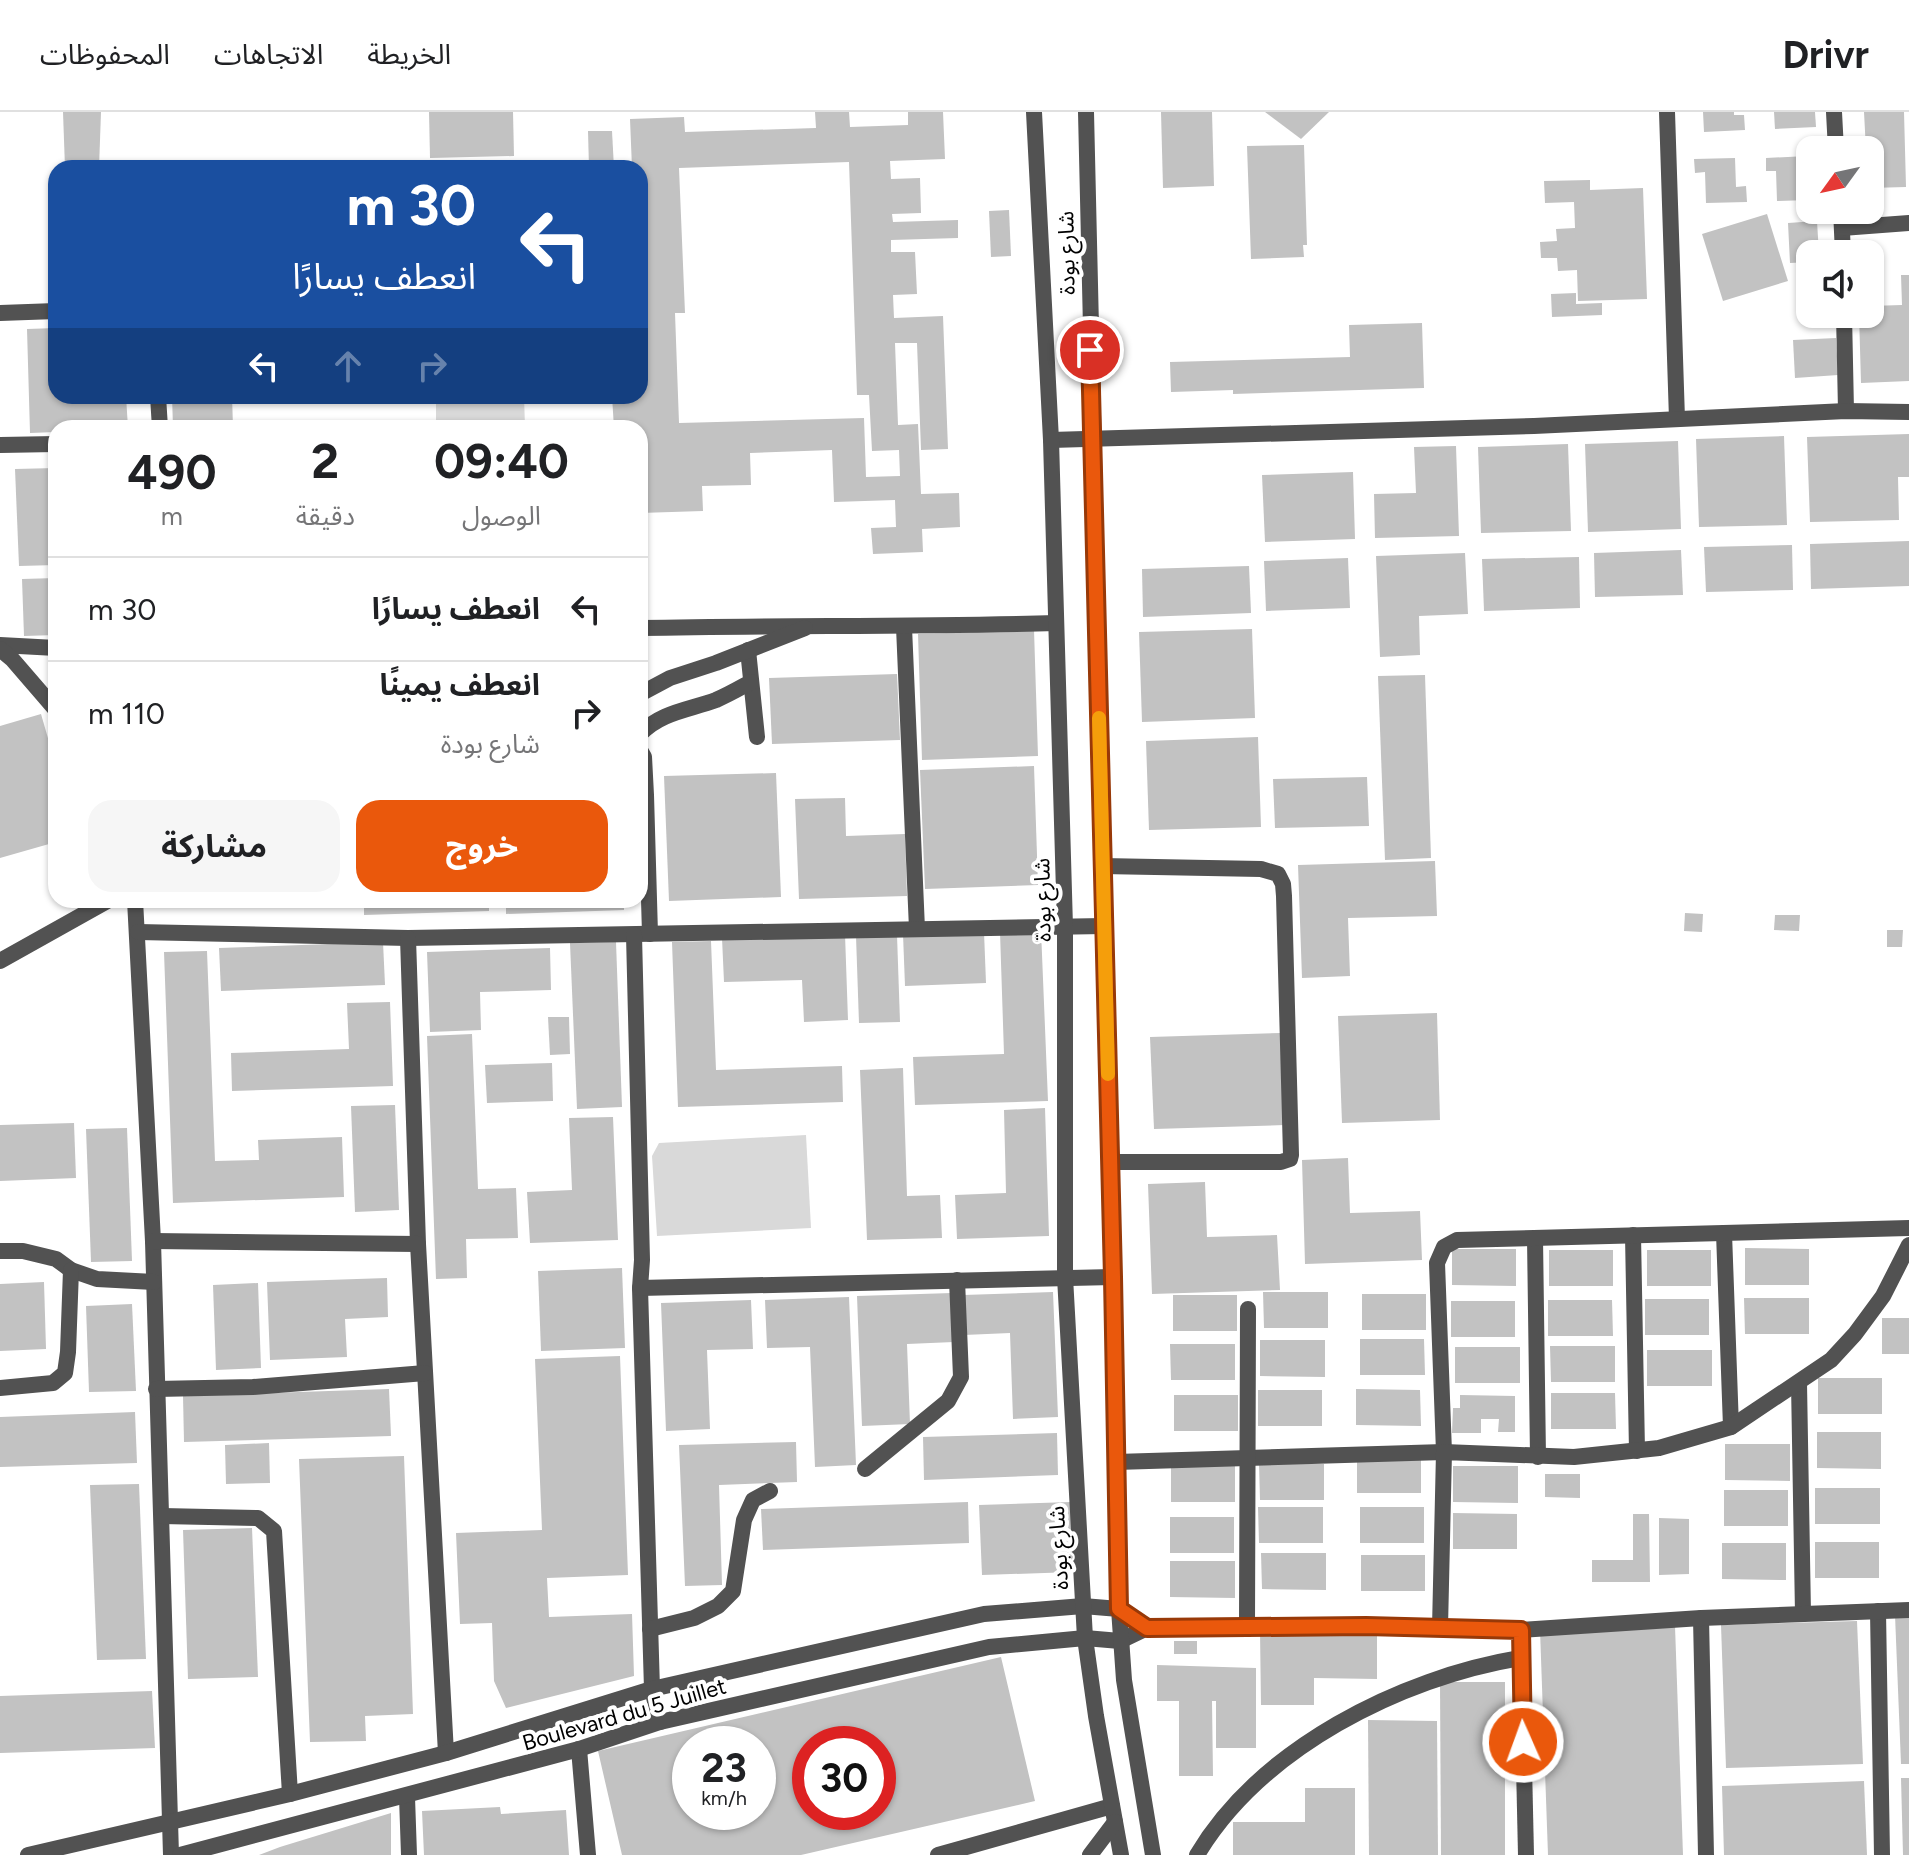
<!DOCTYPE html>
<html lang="ar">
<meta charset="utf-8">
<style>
:root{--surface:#fff;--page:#f6f6f6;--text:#202124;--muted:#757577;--line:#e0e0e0;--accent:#ea580c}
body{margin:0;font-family:Figtree,"Noto Sans Arabic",sans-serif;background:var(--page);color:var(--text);direction:rtl;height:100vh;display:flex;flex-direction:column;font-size:30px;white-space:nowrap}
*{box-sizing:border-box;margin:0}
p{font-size:26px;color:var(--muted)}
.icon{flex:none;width:44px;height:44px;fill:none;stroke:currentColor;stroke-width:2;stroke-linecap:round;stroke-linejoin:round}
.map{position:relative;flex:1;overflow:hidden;direction:ltr}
.side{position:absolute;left:48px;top:308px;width:600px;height:488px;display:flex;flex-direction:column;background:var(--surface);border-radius:24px;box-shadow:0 2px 6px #0004;direction:rtl}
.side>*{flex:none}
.top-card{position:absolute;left:48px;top:48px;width:600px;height:244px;border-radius:24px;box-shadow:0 2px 6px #0004;direction:rtl;background:#1a4fa0;color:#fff;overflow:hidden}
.needle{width:52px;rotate:237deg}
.buttons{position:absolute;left:1796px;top:24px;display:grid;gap:16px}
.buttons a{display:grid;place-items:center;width:88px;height:88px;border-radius:16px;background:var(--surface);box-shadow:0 2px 6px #0004;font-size:40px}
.speed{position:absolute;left:672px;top:1614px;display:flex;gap:16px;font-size:40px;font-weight:700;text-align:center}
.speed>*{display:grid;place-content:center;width:104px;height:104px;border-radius:50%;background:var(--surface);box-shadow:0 2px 6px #0004;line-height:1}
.speed small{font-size:20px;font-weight:400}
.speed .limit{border:12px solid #d22;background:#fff;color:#111}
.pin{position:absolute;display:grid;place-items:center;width:68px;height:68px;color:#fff;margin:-34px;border:4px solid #fff;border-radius:50%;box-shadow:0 2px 8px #0007}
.me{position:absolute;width:88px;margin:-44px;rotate:358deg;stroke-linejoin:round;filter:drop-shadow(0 0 6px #0008)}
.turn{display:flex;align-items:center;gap:28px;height:168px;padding:0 40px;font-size:36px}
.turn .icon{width:104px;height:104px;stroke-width:2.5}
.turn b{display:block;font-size:56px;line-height:68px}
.lanes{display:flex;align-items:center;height:76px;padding:0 40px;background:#0003;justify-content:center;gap:40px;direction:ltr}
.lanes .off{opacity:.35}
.eta{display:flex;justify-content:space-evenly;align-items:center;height:136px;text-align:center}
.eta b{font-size:48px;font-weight:700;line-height:56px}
.action{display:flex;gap:16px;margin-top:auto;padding:16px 40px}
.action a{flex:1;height:92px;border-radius:24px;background:var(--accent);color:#fff;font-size:32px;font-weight:700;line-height:92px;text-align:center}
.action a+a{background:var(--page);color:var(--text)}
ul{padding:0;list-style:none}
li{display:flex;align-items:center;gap:24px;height:104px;padding:0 40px;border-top:2px solid var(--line)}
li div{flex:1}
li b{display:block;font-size:30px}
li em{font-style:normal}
header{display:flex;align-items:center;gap:48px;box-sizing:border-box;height:112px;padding:0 40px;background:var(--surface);border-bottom:2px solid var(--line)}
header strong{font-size:38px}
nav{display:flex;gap:44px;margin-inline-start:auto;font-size:28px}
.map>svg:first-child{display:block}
.green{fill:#d9d9d9}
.building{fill:#c2c2c2;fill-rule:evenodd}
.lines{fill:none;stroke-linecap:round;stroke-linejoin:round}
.minor{stroke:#525252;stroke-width:16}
.tertiary{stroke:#525252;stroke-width:16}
.route-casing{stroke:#983908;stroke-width:20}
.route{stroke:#ea580c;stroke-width:14}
.slow{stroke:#f59e0b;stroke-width:14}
.labels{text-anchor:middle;stroke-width:8;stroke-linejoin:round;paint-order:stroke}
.street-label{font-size:22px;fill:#000;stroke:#fff}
</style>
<header>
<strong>Drivr</strong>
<nav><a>الخريطة</a><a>الاتجاهات</a><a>المحفوظات</a></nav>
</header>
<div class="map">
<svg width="1909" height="1743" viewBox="0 0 1909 1743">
<rect width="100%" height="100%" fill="#fff"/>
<!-- green -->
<g class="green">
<path d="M436,284H524L525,316H436Z"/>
<path d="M806,1023L811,1116L657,1124L652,1044L659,1031Z"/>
</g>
<!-- building -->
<g class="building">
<path d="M63,0H101L99,56H65Z"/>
<path d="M429,0H513L514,44L430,46Z"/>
<path d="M815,0H849L850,15L908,13V0H943L945,47L890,49L891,67L920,66L921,101L892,102L893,110L958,108V126L891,128V140H915L917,182L893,183L894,206L943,204L948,337L921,338L917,231H895L898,313L918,312L921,382L959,381L960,415L922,417L923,440L873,442L871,416L896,415L895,388L834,390L832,338L750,341L751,373L702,374L703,399L640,401V316H614L612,284H640V262H643L640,56H632L630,7L684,5L685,20L816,16ZM849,50L857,283H869L872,339L899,338L900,364L866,365L864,306L679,311L675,201H685L679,56Z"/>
<path d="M1161,0H1212L1214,74L1163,76Z"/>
<path d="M1265,0H1329L1301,27Z"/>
<path d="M1703,0H1734V3H1744L1745,18L1704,20Z"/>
<path d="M1774,0H1815L1816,15L1775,17Z"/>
<path d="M1864,0H1904L1906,75L1870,76V38H1866Z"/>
<path d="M588,19H612L614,56H589Z"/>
<path d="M1304,33L1307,133H1303L1304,145L1251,147L1247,34Z"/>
<path d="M1807,44L1810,88L1777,89L1776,59H1766V46Z"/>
<path d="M1735,46L1736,75L1746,74L1747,90L1706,91L1705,60L1695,61L1694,47Z"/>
<path d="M1590,68V78L1643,76L1647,187L1578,189L1577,158L1558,159L1557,146H1541L1540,130L1557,129L1556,117L1575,116L1574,90L1545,91L1544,69Z"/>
<path d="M1009,98L1011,144L991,145L989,99Z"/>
<path d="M1767,102L1788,169L1723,189L1702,122Z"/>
<path d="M1817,109L1819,142H1810V150L1790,151L1788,111Z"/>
<path d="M1901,163H1909V269L1861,271L1859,202H1870V194L1902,193Z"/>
<path d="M1576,181V192L1602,191V203L1552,205L1551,182Z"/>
<path d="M1422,211L1424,276L1233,282V278L1171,280L1170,250L1350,245L1349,213Z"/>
<path d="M56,216V284H126L128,316H56V320L30,321L27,217Z"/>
<path d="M1836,226L1838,263L1795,266L1793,228Z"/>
<path d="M172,284H232L233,316H173Z"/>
<path d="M1909,322V365H1898L1899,408L1810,410L1807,325Z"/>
<path d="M1784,324L1787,413L1699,415L1696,327Z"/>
<path d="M1678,329L1681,417L1588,420L1585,332Z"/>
<path d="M1568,332L1571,419L1481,421L1478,335Z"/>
<path d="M1456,334L1459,424L1375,426L1374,382L1416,381L1414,335Z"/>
<path d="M56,356V453L19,454L15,357Z"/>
<path d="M1353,360L1355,427L1265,430L1262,363Z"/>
<path d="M1909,429V474L1811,477L1810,432Z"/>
<path d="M1792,433L1793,478L1706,480L1704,435Z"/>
<path d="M1681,438L1683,483L1595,485L1594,441Z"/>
<path d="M1465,441L1468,502L1419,504L1420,543L1380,545L1376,444Z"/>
<path d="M1579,445L1580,496L1484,499L1482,447Z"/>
<path d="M1348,446L1350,496L1266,499L1264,449Z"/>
<path d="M1249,454L1251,501L1143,505L1142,457Z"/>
<path d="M56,466V523L24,524L22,467Z"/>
<path d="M1252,517L1255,606L1142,610L1139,520Z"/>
<path d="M1034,518L1038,644L922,648L918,522Z"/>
<path d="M897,562L900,628L772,632L769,566Z"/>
<path d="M1425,563L1431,746L1385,748L1378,564Z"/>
<path d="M41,602L56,654V730L0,746V614Z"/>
<path d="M1258,625L1261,715L1149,718L1146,629Z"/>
<path d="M1034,654L1038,773L925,777L920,658Z"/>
<path d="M776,661L781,785L669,789L664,664Z"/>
<path d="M1367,665L1369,714L1275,716L1273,667Z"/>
<path d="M845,686L846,724L905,722L907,784L799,787L795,687Z"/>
<path d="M1435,749L1437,804L1348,806L1350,864L1302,866L1298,753Z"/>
<path d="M364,788H489V799L364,803Z"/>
<path d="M506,788H624V798L506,802Z"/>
<path d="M1685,801L1703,802L1702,820L1684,819Z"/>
<path d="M1775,803H1800L1799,819L1774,818Z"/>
<path d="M1041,818L1048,989L915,993L913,945L1004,942L1000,820Z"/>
<path d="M1887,818H1903L1902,835H1887Z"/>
<path d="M984,820L986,871L905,874L903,822Z"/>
<path d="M845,822L848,908L804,910L802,868L724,870L722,826Z"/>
<path d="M897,823L900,910L859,911L856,824Z"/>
<path d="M711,829L716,958L842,954L843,990L678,995L672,830Z"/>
<path d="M383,830L385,873L221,879L219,836Z"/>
<path d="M616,830L622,995L577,997L570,831Z"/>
<path d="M550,836L551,878L480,880L481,918L430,920L427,840Z"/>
<path d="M207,839L215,1049L259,1048L258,1028L342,1025L344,1085L173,1091L164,840Z"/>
<path d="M390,890L393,974L232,979L231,941L349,937L347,891Z"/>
<path d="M1437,901L1440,1008L1342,1011L1338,904Z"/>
<path d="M548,905H569L570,942L550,943Z"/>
<path d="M1281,921L1285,1013L1154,1017L1150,925Z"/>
<path d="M472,922L478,1077L516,1076L518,1126L466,1127L467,1166L436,1167L427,924Z"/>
<path d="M552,951L553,989L487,991L485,953Z"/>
<path d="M903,956L907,1084L940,1083L942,1126L867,1128L860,958Z"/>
<path d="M395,993L399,1098L355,1100L351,994Z"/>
<path d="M1045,996L1049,1124L957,1127L955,1083L1006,1081L1004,998Z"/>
<path d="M613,1005L618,1128L530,1131L527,1080L572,1078L569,1006Z"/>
<path d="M74,1011L76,1066L0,1069V1013Z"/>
<path d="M127,1016L132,1149L91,1150L86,1017Z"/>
<path d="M1348,1046L1350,1101L1420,1099L1422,1148L1305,1152L1302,1048Z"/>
<path d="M1205,1070L1207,1125L1277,1123L1280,1178L1152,1182L1148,1072Z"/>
<path d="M1745,1136L1809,1137V1173H1745Z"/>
<path d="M1452,1137H1516V1174L1452,1173Z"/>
<rect x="1549" y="1138" width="64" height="36"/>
<rect x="1647" y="1138" width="64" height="36"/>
<path d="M622,1156L625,1236L541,1239L538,1159Z"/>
<path d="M387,1166L388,1205L345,1207L347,1245L270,1248L267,1170Z"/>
<path d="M44,1170L46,1237L0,1239V1172Z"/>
<path d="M258,1171L261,1256L216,1258L213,1173Z"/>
<path d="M1053,1180L1058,1305L1013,1307L1010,1221L964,1223L963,1183Z"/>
<path d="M1263,1180H1328V1216H1264Z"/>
<path d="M952,1181L954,1230L907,1232L910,1312L862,1314L857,1184Z"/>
<rect x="1362" y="1182" width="64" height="36"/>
<rect x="1173" y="1183" width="64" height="36"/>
<path d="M849,1185L856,1353L815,1355L810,1235L767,1236L765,1188Z"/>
<path d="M1744,1186H1809V1222H1745Z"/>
<rect x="1645" y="1187" width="64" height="36"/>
<path d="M751,1188L753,1237L707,1238L710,1317L666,1319L661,1191Z"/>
<path d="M1548,1188H1612L1613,1224H1548Z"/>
<rect x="1451" y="1189" width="64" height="36"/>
<path d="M132,1192L136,1279L89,1280L86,1194Z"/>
<rect x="1882" y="1206" width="27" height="36"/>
<path d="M1360,1227H1424L1425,1263H1360Z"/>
<path d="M1260,1228H1325V1265L1260,1264Z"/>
<path d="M1170,1232H1235V1268H1171Z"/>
<path d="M1550,1234H1615V1270H1551Z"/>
<rect x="1455" y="1235" width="65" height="36"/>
<rect x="1647" y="1238" width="65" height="36"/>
<path d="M620,1244L628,1463L547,1466L549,1505L632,1502L634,1564L506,1596L494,1569L492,1511L460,1512L456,1421L542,1418L535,1247Z"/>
<rect x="1818" y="1266" width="64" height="36"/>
<path d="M389,1277L391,1324L184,1330L183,1284Z"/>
<path d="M1356,1277L1420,1278L1421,1314L1356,1313Z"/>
<rect x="1258" y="1278" width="64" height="36"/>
<path d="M1551,1281H1615L1616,1317H1551Z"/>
<rect x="1174" y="1283" width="64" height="36"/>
<path d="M1460,1283L1515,1284V1320H1498L1499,1307H1481V1321H1452L1453,1296H1460Z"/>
<path d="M135,1300L137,1351L0,1355V1305Z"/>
<path d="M1817,1320H1881V1357L1817,1356Z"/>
<path d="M1057,1321L1058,1363L924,1368L923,1325Z"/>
<path d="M796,1330L797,1370L719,1373L722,1473L685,1474L679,1333Z"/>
<path d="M269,1331L270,1371L226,1372L225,1333Z"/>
<path d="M1725,1332H1790V1369L1725,1368Z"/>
<path d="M404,1344L413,1602L365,1604L366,1629L310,1630L299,1347Z"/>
<rect x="1357" y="1345" width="64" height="36"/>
<path d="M1259,1352H1324V1388H1260Z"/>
<path d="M1171,1353L1235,1354V1390H1171Z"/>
<path d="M1453,1354H1518V1391L1453,1390Z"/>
<path d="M1545,1362H1580V1386L1545,1385Z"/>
<path d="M139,1372L146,1547L97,1548L90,1373Z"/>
<rect x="1815" y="1376" width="65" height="36"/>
<rect x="1724" y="1378" width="64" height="36"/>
<path d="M968,1390L969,1431L763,1438L761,1397Z"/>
<path d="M1071,1390L1073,1460L982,1463L979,1393Z"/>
<path d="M1258,1395H1323V1431H1259Z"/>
<rect x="1360" y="1395" width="64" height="36"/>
<path d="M1453,1401L1517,1402V1437H1453Z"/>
<path d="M1633,1402H1649L1650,1470H1592V1448H1633Z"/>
<rect x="1170" y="1405" width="64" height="36"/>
<path d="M1659,1406L1689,1407V1462L1659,1463Z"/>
<path d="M252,1416L258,1565L188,1567L183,1418Z"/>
<rect x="1815" y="1430" width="64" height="36"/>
<path d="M1722,1431H1786V1468L1722,1467Z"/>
<path d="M1261,1441H1326V1478L1262,1477Z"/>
<rect x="1361" y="1443" width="64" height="36"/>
<path d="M1170,1449H1235V1486L1170,1485Z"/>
<path d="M1895,1503H1909V1652H1901Z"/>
<path d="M1857,1509L1863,1652L1726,1656L1721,1513Z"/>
<path d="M1675,1514L1683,1743H1548L1540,1518Z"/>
<path d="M1260,1519H1377V1567L1314,1566V1593H1261Z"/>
<rect x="1174" y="1529" width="23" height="13"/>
<path d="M1001,1545L1035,1689L801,1743H622L598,1639ZM690,1632H758V1700H690ZM810,1632H878V1700H810Z"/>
<path d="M1157,1553L1256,1556V1636H1216V1589H1212L1213,1664H1179V1589H1157Z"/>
<path d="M1440,1570H1505V1743H1441Z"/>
<path d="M152,1579L155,1636L0,1641V1584Z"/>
<path d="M1368,1608L1437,1609L1438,1743H1369Z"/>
<path d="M1901,1666H1909V1743H1903Z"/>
<path d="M1864,1669L1867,1743H1724L1722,1674Z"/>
<path d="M1305,1676H1355V1743H1233V1710H1305Z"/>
<path d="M500,1695L501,1702L566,1698L569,1743H424L422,1699Z"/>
<path d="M391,1701V1743H259L280,1735Z"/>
</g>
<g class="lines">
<!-- minor -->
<g class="minor">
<path d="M1667,0L1677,307"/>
<path d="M1834,0L1836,38"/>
<path d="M1841,98L1843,142"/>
<path d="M1842,116L1909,111"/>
<path d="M0,201L56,199"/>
<path d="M1844,202L1846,299"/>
<path d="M158,284L160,316"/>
<path d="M1051,328L1534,314L1846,299L1909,300"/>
<path d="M0,333L56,332"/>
<path d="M904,515L917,817"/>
<path d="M640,516C779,513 917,515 1056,511"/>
<path d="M0,533L56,536"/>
<path d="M0,537L12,547L56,598"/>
<path d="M748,538L757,625"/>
<path d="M640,582L670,566L716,551L805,516"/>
<path d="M640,622C661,600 689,598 716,588C728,583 740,576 751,570"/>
<path d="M640,638L644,645L646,683L650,822"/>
<path d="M1102,754L1261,757L1278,762L1283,772L1284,784L1291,1043L1290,1047L1281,1050H1110"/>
<path d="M135,788L153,1129L171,1743"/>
<path d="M138,820L408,826L1104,814"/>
<path d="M634,823L642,1148L640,1176L652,1577L660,1610"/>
<path d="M408,826L418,1132L446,1641"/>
<path d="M0,849L109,788"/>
<path d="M1724,1121L1731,1315"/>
<path d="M1633,1123L1637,1339"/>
<path d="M1535,1126L1538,1345"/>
<path d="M153,1129L418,1132"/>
<path d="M0,1139H23L56,1147L71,1158L97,1167L154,1170"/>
<path d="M640,1176L1113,1165"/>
<path d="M1799,1271L1803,1502"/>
<path d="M0,1276L53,1271L65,1261L68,1240L71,1158"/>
<path d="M156,1277L253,1275L425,1261"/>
<path d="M1116,1350L1444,1340L1437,1151L1444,1135L1457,1128L1909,1116"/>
<path d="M865,1357L948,1289L961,1265L957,1168"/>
<path d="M162,1404L258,1406L274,1419L290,1682"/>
<path d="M1878,1499L1882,1743"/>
<path d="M1701,1506L1706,1743"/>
<path d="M1247,1514L1248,1197"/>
<path d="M1440,1516L1444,1340L1574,1345L1659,1336L1731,1315L1831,1248L1855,1222L1883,1184L1909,1133"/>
<path d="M650,1517L694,1506L718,1494L733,1479L744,1408L753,1388L770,1379"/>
<path d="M1521,1518L1526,1743"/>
<path d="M579,1637L588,1743"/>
<path d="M407,1685L409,1743"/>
<path d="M28,1743L290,1682L446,1641L652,1577L984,1502L1083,1494L1119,1497L1147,1516"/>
<path d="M180,1743L579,1637L660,1610L989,1535L1085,1526L1120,1529L1147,1516L1366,1514L1521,1518L1701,1506L1909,1498"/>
<path d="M938,1743L1112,1694"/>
<path d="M1197,1743C1261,1636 1400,1566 1520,1546"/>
</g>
<!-- tertiary -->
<g class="tertiary">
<path d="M1034,0L1051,328L1065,815V1165L1085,1526L1096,1604L1121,1743"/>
<path d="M1086,0L1113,1165L1119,1497L1124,1568L1153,1743"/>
<path d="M1090,1743L1115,1710"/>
</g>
</g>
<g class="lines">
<!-- route casing -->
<g class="route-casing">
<path id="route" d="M1090,238L1113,1165L1119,1497L1147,1516L1366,1514L1521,1518L1523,1630"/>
</g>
<!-- route -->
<use href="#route" class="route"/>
<!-- slow -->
<path class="slow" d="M1099,606L1108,962"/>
</g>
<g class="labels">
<!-- street labels -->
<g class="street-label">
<text transform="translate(1066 141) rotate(-91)" y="8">شارع بودة</text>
<text transform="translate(1042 788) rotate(-91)" y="8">شارع بودة</text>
<text transform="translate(1058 1436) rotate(-93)" y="8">شارع بودة</text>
<text transform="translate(624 1602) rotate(-16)" y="8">Boulevard du 5 Juillet</text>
</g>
</g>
</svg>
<div class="buttons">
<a><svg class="needle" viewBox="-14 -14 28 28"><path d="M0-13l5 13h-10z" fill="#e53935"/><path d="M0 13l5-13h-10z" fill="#757577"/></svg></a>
<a><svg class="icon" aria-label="sound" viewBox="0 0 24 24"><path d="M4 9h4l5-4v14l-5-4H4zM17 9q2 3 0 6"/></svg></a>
</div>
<div class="speed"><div>23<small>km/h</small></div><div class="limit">30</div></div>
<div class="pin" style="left:1090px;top:238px;background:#d93025"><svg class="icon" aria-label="arrive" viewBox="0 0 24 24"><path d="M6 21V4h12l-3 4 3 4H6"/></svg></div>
<svg class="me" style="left:1523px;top:1630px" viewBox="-20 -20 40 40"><circle r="17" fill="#ea580c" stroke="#fff" stroke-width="3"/><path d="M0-11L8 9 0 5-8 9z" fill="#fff"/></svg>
<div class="top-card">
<div class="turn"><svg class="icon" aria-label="left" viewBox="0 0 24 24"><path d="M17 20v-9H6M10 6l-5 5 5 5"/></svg><div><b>30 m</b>انعطف يسارًا</div></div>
<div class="lanes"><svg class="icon" aria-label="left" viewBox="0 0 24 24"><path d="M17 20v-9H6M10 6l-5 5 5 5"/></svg><svg class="icon off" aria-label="ahead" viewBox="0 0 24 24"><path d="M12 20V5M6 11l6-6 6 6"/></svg><svg class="icon off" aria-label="right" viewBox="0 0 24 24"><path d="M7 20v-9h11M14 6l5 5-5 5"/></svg></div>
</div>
<section class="side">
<div class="eta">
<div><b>09:40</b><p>الوصول</p></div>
<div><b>2</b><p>دقيقة</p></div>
<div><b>490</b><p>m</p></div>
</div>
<ul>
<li><svg class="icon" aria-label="left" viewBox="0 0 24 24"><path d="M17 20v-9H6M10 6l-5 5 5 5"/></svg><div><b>انعطف يسارًا</b></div><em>30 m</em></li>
<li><svg class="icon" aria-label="right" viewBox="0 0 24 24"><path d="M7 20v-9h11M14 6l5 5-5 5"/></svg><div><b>انعطف يمينًا</b><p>شارع بودة</p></div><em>110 m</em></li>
</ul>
<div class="action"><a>خروج</a><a>مشاركة</a></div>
</section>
</div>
